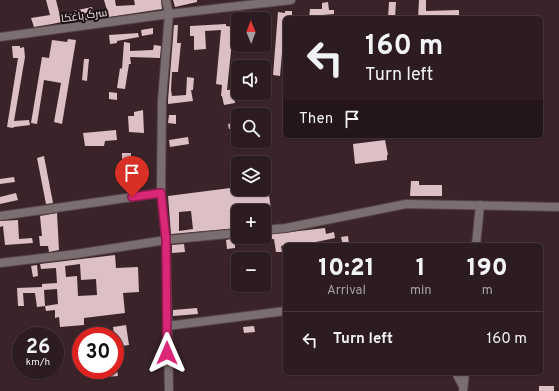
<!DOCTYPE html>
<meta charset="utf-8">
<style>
:root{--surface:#2c1b20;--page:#342429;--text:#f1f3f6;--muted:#a6a1a5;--line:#48393e}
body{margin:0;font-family:Overpass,Cairo,sans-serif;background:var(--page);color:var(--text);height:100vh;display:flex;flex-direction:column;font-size:15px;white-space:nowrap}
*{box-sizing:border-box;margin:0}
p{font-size:13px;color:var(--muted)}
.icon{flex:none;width:22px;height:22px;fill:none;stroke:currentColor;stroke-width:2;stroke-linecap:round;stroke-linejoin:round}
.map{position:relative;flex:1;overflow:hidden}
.details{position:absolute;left:283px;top:243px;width:260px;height:132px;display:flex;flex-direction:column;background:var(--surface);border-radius:6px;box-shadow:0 1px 3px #0004,0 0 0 1px var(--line)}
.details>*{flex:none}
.guide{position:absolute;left:283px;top:16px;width:260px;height:122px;border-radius:6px;box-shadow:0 1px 3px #0004,0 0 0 1px var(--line);background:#2c1b20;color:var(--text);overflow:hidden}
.needle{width:26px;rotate:359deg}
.controls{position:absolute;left:231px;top:12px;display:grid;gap:8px}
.controls a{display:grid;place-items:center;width:40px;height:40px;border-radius:6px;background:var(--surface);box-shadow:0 1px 3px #0004,0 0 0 1px var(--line);font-size:20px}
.speed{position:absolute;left:12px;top:327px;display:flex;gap:8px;font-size:20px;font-weight:700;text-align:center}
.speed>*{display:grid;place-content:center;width:52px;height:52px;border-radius:50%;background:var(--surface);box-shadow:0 1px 3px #0004,0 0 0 1px var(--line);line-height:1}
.speed small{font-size:10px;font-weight:400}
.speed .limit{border:6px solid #d22;background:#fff;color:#111}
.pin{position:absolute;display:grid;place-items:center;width:34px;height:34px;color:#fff;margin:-41px -17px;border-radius:50% 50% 50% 0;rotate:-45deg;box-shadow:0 0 4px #0007}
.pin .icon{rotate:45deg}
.me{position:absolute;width:44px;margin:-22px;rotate:0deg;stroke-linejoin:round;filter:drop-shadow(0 0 3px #0008)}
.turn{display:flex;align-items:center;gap:14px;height:84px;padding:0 16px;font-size:18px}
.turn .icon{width:52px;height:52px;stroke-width:2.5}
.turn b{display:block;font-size:28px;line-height:34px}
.then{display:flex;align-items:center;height:38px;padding:0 16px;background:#0003;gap:8px;font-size:15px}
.eta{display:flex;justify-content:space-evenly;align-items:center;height:68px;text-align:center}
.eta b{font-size:24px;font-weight:800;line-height:28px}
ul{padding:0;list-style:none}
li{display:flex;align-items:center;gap:12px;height:56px;padding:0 16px;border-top:1px solid var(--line)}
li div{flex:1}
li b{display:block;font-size:15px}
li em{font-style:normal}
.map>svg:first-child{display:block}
.building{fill:#ddbfc6;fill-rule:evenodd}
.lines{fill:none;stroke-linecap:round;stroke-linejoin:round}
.minor-casing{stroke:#574247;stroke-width:10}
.minor{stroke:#7b6e71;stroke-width:8}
.route-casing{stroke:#8e194d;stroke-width:10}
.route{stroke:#db2777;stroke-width:7}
.labels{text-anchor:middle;stroke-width:4;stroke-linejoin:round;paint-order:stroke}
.street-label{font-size:11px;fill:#eedee2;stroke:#1b1013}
</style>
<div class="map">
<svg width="559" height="391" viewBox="0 0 559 391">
<rect width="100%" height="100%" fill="#3a242a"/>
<!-- building -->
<g class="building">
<path d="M46,0H56L60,16L74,14L73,11L92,7L94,19L71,22V20L52,24L34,27L31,18L50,15Z"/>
<path d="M104,0H115L116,6L135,5L134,0H161L162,9L109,17Z"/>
<path d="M173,0H197V2L175,7Z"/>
<path d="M419,0H426V11L459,10V18H418Z"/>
<path d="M328,2L329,10H334V14L322,15V18H309L310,9H322V3Z"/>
<path d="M389,2H396L395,18H388Z"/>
<path d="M285,11H292V18H285L280,76L273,75L278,12L285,13Z"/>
<path d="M226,24V26L234,27L233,31L238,32V42L232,41L227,90L238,89V95H234L235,103L224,105L222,96H221L222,85L216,84L221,30L205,31L206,49L194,50V36H190V26Z"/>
<path d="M174,25H178L177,43H181L178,72H172L171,90L172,96L186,95L187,77L194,78L193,90H191L193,101L168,104V100Z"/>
<path d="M153,28V34L142,36L141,30Z"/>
<path d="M138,33L139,37L117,41V43L110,44L109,35Z"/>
<path d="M68,39L76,40L62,124L54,122L61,83L44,80L37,124L31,123L42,57L49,58L52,40L67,42Z"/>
<path d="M124,42L130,43V51L153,50L154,45L161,46L160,58L130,57L131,64H129L125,89L117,88L120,68L122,69Z"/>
<path d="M12,46H20V48L24,47L25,57L14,121L29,120L30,125L14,127L13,128L7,127L18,58H13Z"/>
<path d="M84,59H89L87,81L82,80Z"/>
<path d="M109,92L117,93V100L109,99Z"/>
<path d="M143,110L144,133L129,132L128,116H134V112Z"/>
<path d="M169,115H176V124L168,123Z"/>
<path d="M238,122V128L229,129L228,124Z"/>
<path d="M116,130L117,140L105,141L104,146H85L83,133Z"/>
<path d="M188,137L189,144L170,147L169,140Z"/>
<path d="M385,140L388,155H387V160L355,164L353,144Z"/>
<rect x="122" y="153" width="9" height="6"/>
<path d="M44,156L53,203L46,204L37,158Z"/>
<path d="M14,177L15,182L0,184V179Z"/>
<path d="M411,181H419V185H442V196H410Z"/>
<path d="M270,182L271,189H268L271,209L268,210L270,224H264V210L238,211V228L171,234L168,196L238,187V189H264V183ZM191,211L193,229L179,231V212Z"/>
<path d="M16,193L18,200L0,204V197Z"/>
<path d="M57,213L59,250L49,252L48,246H40L39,236H42L40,216Z"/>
<path d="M18,220L19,239L32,238L33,243L5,245L3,226L0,227V221Z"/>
<path d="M325,228L326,234L334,232L335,238L311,243L285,245L281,246L282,252H276L274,239L264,240V235Z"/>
<path d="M348,236L349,245H343L341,237Z"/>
<path d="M242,237H252V242L235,244V248L227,249L226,240Z"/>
<path d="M184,244L185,252L172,253V245Z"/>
<path d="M115,255L116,268L138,267L139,292L123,293L125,313L84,318V325L60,327L59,317L55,318V310L46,311L45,306L58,304L57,289L44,290L45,306L37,307L35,293H23L24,306H18L17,288L42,287V284L57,283L56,268L41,269L40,264ZM80,264L81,280L96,279L97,295L78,296L77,276L66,277L65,266Z"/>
<path d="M37,265L38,276L33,277L31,266Z"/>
<path d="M197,308L198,314L173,316V310Z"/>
<path d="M126,325L129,345L116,347L113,327Z"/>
<path d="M254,326L255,332L244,333L243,327Z"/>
<path d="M104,370H117L118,376L105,377Z"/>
<rect x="539" y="386" width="15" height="5"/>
</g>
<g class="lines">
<!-- minor casing -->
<g class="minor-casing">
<g id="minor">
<path d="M166,0L169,14L162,100L161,193L166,240L169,391"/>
<path d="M0,37L169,14L291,0"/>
<path d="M0,216L161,193"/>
<path d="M264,230L286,228L406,204L559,207"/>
<path d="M476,245L480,205"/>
<path d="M0,263L76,254L166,240L238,233"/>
<path d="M167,326L285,311"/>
<path d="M456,373L463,386"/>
<path d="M463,391L465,373"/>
</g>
</g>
<!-- minor -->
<use href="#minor" class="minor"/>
</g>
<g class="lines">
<!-- route casing -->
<g class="route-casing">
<path id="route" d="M132,197L161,193L166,240L167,353"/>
</g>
<!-- route -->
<use href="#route" class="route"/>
</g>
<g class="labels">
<!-- street labels -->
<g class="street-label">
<text transform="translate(84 15) rotate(-8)" y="4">سرک باغکا</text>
</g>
</g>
</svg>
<div class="controls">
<a><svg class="needle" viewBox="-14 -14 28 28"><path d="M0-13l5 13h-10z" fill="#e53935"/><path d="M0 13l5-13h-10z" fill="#a6a1a5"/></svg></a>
<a><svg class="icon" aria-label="sound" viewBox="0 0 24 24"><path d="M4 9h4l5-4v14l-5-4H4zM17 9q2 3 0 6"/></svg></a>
<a><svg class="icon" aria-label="search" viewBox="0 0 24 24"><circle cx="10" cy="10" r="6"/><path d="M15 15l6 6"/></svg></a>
<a><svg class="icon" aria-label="layers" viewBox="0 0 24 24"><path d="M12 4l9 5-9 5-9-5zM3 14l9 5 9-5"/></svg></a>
<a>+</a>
<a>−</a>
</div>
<div class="speed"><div>26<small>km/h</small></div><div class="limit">30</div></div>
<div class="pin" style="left:132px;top:197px;background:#d93025"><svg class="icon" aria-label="arrive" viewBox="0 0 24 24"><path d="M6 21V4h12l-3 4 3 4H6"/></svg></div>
<svg class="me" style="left:167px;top:353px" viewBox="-20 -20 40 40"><path d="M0-17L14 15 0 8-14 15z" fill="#db2777" stroke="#fff" stroke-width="4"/></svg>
<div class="guide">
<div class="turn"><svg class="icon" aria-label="left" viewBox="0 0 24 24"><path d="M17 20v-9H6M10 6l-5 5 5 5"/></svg><div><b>160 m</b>Turn left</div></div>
<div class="then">Then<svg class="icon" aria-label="arrive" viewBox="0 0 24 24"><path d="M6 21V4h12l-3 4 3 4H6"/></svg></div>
</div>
<section class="details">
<div class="eta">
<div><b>10:21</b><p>Arrival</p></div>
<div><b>1</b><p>min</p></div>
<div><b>190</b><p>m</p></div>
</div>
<ul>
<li><svg class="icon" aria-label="left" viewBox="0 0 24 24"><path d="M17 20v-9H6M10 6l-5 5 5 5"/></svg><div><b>Turn left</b></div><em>160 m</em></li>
</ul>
</section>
</div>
